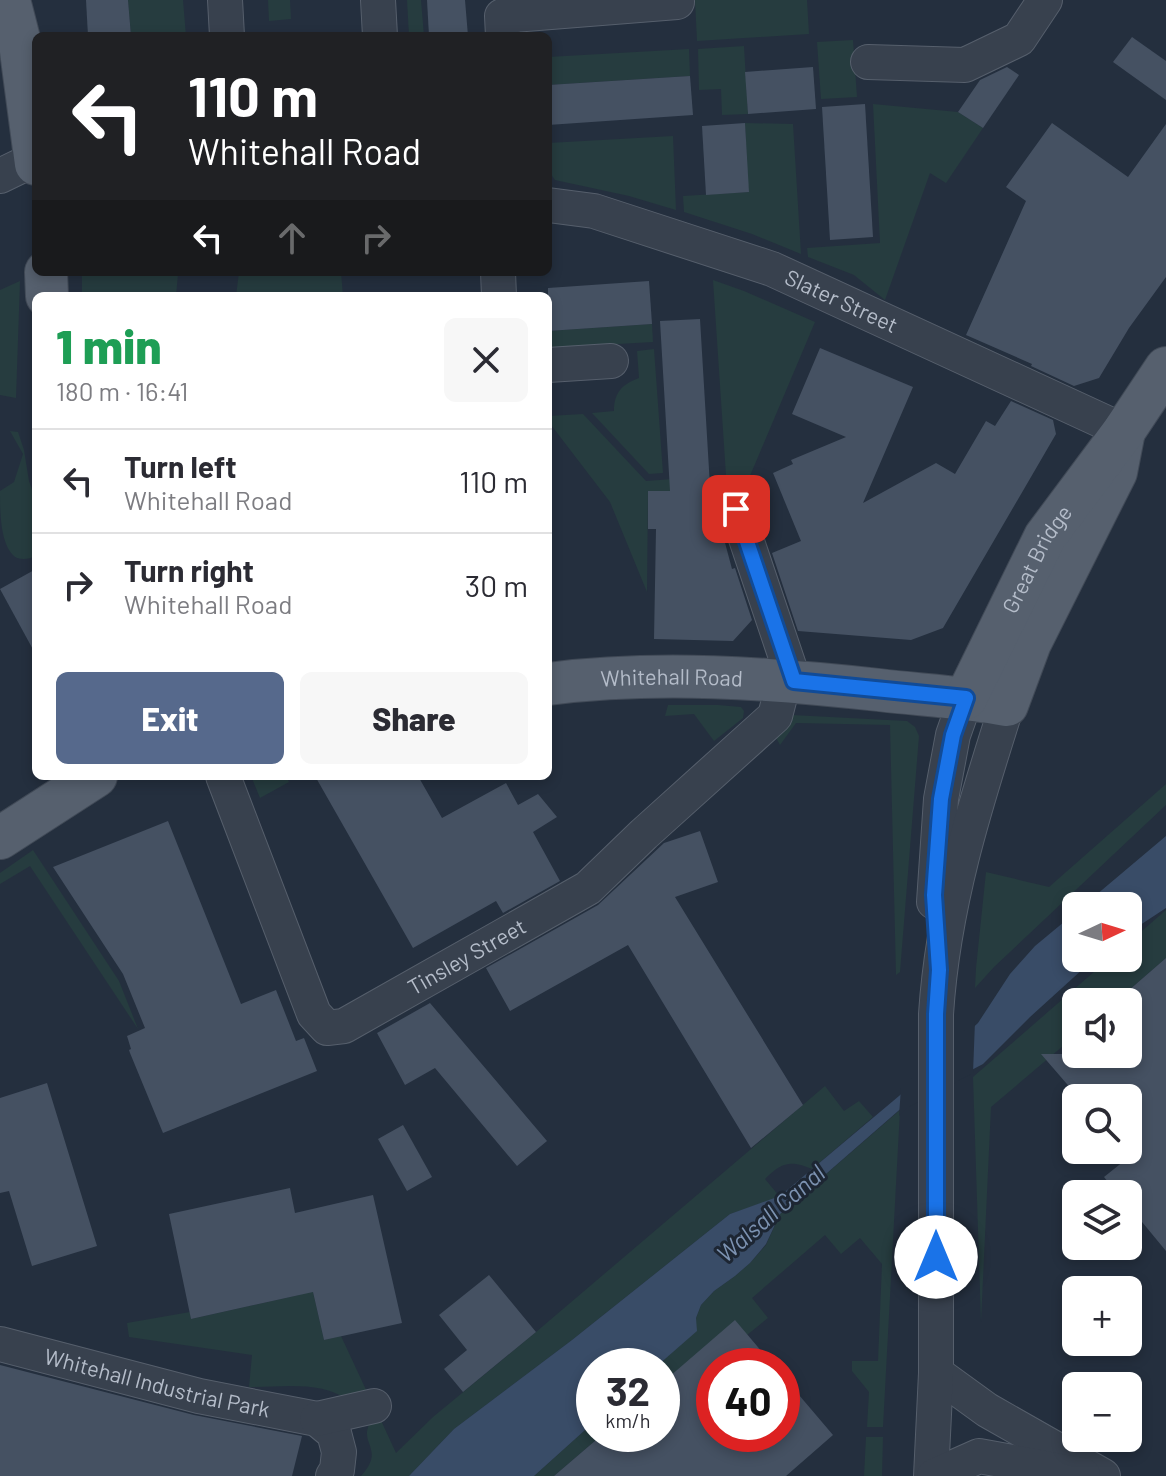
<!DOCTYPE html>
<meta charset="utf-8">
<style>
:root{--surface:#fff;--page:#f7f7f7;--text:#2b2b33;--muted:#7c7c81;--line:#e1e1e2;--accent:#56698c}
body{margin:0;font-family:Barlow,sans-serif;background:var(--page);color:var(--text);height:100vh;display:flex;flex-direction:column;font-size:30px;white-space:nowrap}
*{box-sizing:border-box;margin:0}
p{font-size:26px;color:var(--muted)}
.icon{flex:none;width:44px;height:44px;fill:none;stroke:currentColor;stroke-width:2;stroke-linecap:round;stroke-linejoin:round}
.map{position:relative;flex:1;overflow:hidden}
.details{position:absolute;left:32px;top:292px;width:520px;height:488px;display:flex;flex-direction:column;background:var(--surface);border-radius:12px;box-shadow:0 4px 12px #0003}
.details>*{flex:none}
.guide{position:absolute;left:32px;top:32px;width:520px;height:244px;border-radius:12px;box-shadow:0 4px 12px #0003;background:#202124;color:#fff;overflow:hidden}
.needle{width:52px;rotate:86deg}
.tools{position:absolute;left:1062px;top:892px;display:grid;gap:16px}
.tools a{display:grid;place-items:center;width:80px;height:80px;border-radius:12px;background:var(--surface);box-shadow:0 4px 12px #0003;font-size:40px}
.speed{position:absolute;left:576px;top:1348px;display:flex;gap:16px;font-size:40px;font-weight:700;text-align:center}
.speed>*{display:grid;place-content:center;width:104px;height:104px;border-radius:50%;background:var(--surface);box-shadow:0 4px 12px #0003;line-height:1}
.speed small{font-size:20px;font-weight:400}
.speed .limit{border:12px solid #d22;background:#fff;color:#111}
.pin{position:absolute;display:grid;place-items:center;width:68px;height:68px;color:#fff;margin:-34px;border-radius:16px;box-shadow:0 4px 12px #0006}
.me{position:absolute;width:88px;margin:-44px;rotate:0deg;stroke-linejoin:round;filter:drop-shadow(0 0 6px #0008)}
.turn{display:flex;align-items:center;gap:28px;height:168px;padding:0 24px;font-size:36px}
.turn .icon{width:104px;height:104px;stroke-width:2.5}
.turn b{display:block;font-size:56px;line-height:68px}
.lanes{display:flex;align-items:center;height:76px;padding:0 24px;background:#0003;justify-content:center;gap:40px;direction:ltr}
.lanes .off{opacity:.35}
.round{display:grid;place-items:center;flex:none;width:84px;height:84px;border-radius:12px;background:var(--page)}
.overview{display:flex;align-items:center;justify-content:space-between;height:136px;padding:0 24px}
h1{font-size:48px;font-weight:800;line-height:60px;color:#1e9e55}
.cta{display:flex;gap:16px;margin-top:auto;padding:16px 24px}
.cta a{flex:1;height:92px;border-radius:12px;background:var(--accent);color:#fff;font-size:32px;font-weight:800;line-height:92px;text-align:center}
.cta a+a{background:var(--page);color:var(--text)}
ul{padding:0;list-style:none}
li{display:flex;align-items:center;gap:24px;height:104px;padding:0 24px;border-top:2px solid var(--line)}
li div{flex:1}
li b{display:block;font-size:30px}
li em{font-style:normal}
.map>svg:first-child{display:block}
.green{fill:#263c3f}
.water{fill:#394c67}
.pier{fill:#242f3e}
.building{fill:#455162}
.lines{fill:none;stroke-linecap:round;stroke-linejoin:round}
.minor-casing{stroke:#565f6c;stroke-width:36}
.major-casing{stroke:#414a57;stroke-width:44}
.minor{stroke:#38414e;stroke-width:34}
.major{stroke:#56606e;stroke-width:42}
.route-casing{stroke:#114b97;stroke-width:20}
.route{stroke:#1a73e8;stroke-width:14}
.labels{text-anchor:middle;stroke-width:6;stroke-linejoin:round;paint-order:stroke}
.street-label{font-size:22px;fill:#b4bcc9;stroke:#1d2633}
.water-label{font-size:24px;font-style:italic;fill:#7c92b1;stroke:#1d2633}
</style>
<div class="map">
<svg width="1166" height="1476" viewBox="0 0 1166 1476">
<rect width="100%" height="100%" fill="#242f3e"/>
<!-- green -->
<g class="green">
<path d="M128,0H183L186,36H131Z"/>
<path d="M268,0H290L291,19L269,21Z"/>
<path d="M407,0H421L424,36H409Z"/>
<path d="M695,0H807L809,34L697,41Z"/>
<path d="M853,40L857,97L821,99L817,42Z"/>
<path d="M744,46L748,114L722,115L721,89L699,90L698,49Z"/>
<path d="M689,49L690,76L548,85V57Z"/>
<path d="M873,104L958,112L983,128L946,183L930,173L885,300L854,275L808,257L807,248L880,243Z"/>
<path d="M745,123L793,124L801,254L752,234L684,212L683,196L748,192Z"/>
<path d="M673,136L676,210L629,196L555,180L548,170V143Z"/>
<path d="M82,272H160L178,274L176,296H82Z"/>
<path d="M239,272H341L343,296H236Z"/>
<path d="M713,280L744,291L815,322L744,490L746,497L716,509L693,491H648L647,592L610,502L548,421V416L583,414L646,481L726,475Z"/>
<path d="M20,281L16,398L0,395V290Z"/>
<path d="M652,324L653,342L548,348V331Z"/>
<path d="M654,349L663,473L649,474L592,413L614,411C614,393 622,384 639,378L637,351Z"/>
<path d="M10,431L18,432L24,450L29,481L36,501V556C29,559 24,560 17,558C0,548 0,512 0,491L14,482L23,454Z"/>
<path d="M668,705H718L741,707L744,711L743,718L714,741L694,714L665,716Z"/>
<path d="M792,715L907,721L915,727L919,736L900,972L896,975L890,725L796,723L780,745L773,732Z"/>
<path d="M251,776H286L289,782L260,798Z"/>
<path d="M1166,784V805L994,967L975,988L976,968L986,872L1049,887Z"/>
<path d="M33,850L119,981L138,1029L30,866L0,884V873Z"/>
<path d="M1166,910V958L1115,1002H1076V1035L991,1107L981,1322L973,1077L1110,958H1128V943Z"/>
<path d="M825,1086L844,1111L859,1101L873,1117L812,1169C790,1160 782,1162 765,1179L780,1197L730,1214L572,1340L454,1429L409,1476H361C385,1450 360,1444 369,1425C370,1420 375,1418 378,1414L396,1453L433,1417L536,1332Z"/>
<path d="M900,1110L883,1427H867L869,1392L852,1371V1361H878L882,1264L860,1238L841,1254L825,1235L752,1298L768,1318L747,1335L662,1383V1366H657L696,1331V1318L701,1305L714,1291L735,1276L750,1263L766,1245L780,1214Z"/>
<path d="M312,1288L324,1340L341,1336L368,1394L350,1401C321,1380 283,1387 249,1387L252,1355L129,1337L127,1323L190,1312L191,1319L299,1295Z"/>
<path d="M594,1422V1434H603L554,1476H534Z"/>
<path d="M866,1437H883L882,1476H864Z"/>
</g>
<!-- water -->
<g class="water">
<path d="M1166,836V908L1128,933V906H1083Z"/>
<path d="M1076,912V958H1095L1030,1017L983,1064L905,1105L780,1214L766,1244L750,1263L735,1276L714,1291L701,1305L696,1318L697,1331L657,1366H594V1422L534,1476H409L454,1429L572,1340L730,1214L780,1196L899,1096L978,1023L1010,974L1035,946Z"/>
</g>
<!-- pier -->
<path class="pier" d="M975,1021L973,1073L907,1108L899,1116L901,1088Z"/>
<!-- building -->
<g class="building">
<path d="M86,0H128L131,36H88Z"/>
<path d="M427,0H465L468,36H429Z"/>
<path d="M1132,37L1166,61V100L1113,62Z"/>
<path d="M813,67L816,109L748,114L745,72Z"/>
<path d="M1007,67L1019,75L983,128L958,112L980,80Z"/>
<path d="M690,76L693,115L548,125V85Z"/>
<path d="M865,104L873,237L830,240L822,107Z"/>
<path d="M745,123L749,192L706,195L702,126Z"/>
<path d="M1052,123L1128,177L1166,124V277L1129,328L1099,378L1074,386L1031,366L1032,364L966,335L1026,201L1006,187Z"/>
<path d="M649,281L652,324L548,331V288Z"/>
<path d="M700,319L711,503L716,509L732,569L735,568L752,620L733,641L654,639L656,529H648V491H670L660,321Z"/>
<path d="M820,348L913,387L863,503L936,463L955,474L986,421L995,426L1011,401L1053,420L1056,434L943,628L911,640L798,631L772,553L801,541L773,473L793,464L791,460L846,437L792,414Z"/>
<path d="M36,569V655L0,589Z"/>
<path d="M315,776H418L442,818L506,783L518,805L538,794L557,817L533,832L560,881L503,913L496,901L413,948Z"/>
<path d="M168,821L241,1004L276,990L296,1041L304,1038L317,1071L163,1133L130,1053L129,1050L131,1049L127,1036L145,1028L123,974L53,867Z"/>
<path d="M700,831L718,882L675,897L803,1105L751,1148L628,945L510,1011L486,968L598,905L664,843Z"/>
<path d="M1166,958V1251L1128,1205V1194H1118L1104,1177L1129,1157L1128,1098H1079L1041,1054H1128V991Z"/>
<path d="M430,1003L547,1141L517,1166L435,1068L405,1085L377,1033Z"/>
<path d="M47,1083L97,1246L32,1266L9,1191L0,1193V1098Z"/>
<path d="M403,1125L432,1177L407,1191L378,1139Z"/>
<path d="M290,1188L295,1213L373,1195L402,1323L324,1340L313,1292L191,1319L169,1214Z"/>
<path d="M489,1275L536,1332L463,1392L444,1369L467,1350L439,1315Z"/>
<path d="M735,1320L774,1366H714V1434H782V1375L833,1435L786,1476H554L603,1434H662V1383Z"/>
<path d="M0,1365L194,1415L302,1436L292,1476H0Z"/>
</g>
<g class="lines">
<!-- minor casing -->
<g class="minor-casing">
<g id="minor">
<path d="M225,0L227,36"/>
<path d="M378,0L380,36"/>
<path d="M503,36L502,16L677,2"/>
<path d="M868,62L965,65L1019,39L1045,0"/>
<path d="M0,176L35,159"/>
<path id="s1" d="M548,205L594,211L772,269L1124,431"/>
<path d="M498,272L499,296"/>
<path d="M548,365L611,361"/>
<path d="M736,509L794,681"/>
<path id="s2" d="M223,776L314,1014L327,1028L344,1026L588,888L644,834L775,716L784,681"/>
<path d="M934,902L941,799L953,735L966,698"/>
<path id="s3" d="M0,1344L199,1396L317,1419L334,1433L339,1452L337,1470L333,1476"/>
<path d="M936,1373L987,1410L1103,1476"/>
<path d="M317,1419L374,1406"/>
<path d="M931,1476L936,1373V1014C943,906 974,808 1007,705"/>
<path d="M934,1476L979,1456L1083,1475"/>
</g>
</g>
<!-- major casing -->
<g class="major-casing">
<g id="major">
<path d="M9,0L20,43L36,164"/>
<path d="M46,272L47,296"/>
<path id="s4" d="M548,684C658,670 769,678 879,690C922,695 964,697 1007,705L1030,643L1116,472L1124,431"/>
<path id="s5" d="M966,698L1045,537L1124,431L1166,368"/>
<path d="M0,838L96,776"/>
</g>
</g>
<!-- minor -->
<use href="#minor" class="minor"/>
<!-- major -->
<use href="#major" class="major"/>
</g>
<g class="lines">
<!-- route casing -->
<g class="route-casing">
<path id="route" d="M736,509L794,681L966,698L953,735L941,799L934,895L939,970L936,1014V1257"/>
</g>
<!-- route -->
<use href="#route" class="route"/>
</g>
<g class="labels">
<!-- street labels -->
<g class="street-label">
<text dy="8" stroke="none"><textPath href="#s1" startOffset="310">Slater Street</textPath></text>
<text dy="8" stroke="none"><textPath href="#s5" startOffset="156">Great Bridge</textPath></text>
<text dy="8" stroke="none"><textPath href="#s4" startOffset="124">Whitehall Road</textPath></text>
<text dy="8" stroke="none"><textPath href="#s2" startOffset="432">Tinsley Street</textPath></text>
<text dy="8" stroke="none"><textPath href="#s3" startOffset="162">Whitehall Industrial Park</textPath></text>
</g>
<!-- water labels -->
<g class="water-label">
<text transform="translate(771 1214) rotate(-41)" y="8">Walsall Canal</text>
</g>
</g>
</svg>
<div class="tools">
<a><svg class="needle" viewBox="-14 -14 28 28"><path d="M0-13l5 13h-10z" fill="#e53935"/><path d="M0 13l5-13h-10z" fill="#7c7c81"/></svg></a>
<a><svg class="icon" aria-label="sound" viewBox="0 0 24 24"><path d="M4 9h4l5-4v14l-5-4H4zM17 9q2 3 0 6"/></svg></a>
<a><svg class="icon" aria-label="search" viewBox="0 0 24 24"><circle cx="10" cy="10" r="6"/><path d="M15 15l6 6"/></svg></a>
<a><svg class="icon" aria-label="layers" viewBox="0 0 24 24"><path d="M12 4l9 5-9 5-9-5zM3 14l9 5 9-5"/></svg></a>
<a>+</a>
<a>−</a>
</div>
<div class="speed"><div>32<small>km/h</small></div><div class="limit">40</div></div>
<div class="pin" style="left:736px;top:509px;background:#d93025"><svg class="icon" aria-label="arrive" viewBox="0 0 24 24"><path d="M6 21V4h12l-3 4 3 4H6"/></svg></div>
<svg class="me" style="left:936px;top:1257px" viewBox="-20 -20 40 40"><circle r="19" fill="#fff"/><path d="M0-13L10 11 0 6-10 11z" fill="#1a73e8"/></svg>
<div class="guide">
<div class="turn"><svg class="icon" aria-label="left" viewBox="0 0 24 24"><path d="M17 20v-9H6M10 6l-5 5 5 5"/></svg><div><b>110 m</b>Whitehall Road</div></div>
<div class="lanes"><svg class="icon" aria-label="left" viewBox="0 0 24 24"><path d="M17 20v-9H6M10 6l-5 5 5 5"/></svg><svg class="icon off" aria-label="ahead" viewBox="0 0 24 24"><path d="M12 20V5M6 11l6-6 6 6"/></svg><svg class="icon off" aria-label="right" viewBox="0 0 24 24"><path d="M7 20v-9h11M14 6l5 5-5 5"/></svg></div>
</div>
<section class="details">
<div class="overview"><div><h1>1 min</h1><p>180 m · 16:41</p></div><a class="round"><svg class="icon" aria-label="close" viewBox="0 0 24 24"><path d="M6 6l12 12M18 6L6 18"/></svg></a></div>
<ul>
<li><svg class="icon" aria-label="left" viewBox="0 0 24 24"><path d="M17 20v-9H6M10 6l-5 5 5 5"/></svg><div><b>Turn left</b><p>Whitehall Road</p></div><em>110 m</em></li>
<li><svg class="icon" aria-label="right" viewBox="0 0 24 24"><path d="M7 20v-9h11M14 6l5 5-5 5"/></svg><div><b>Turn right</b><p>Whitehall Road</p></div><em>30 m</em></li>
</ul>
<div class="cta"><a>Exit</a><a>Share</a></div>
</section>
</div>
